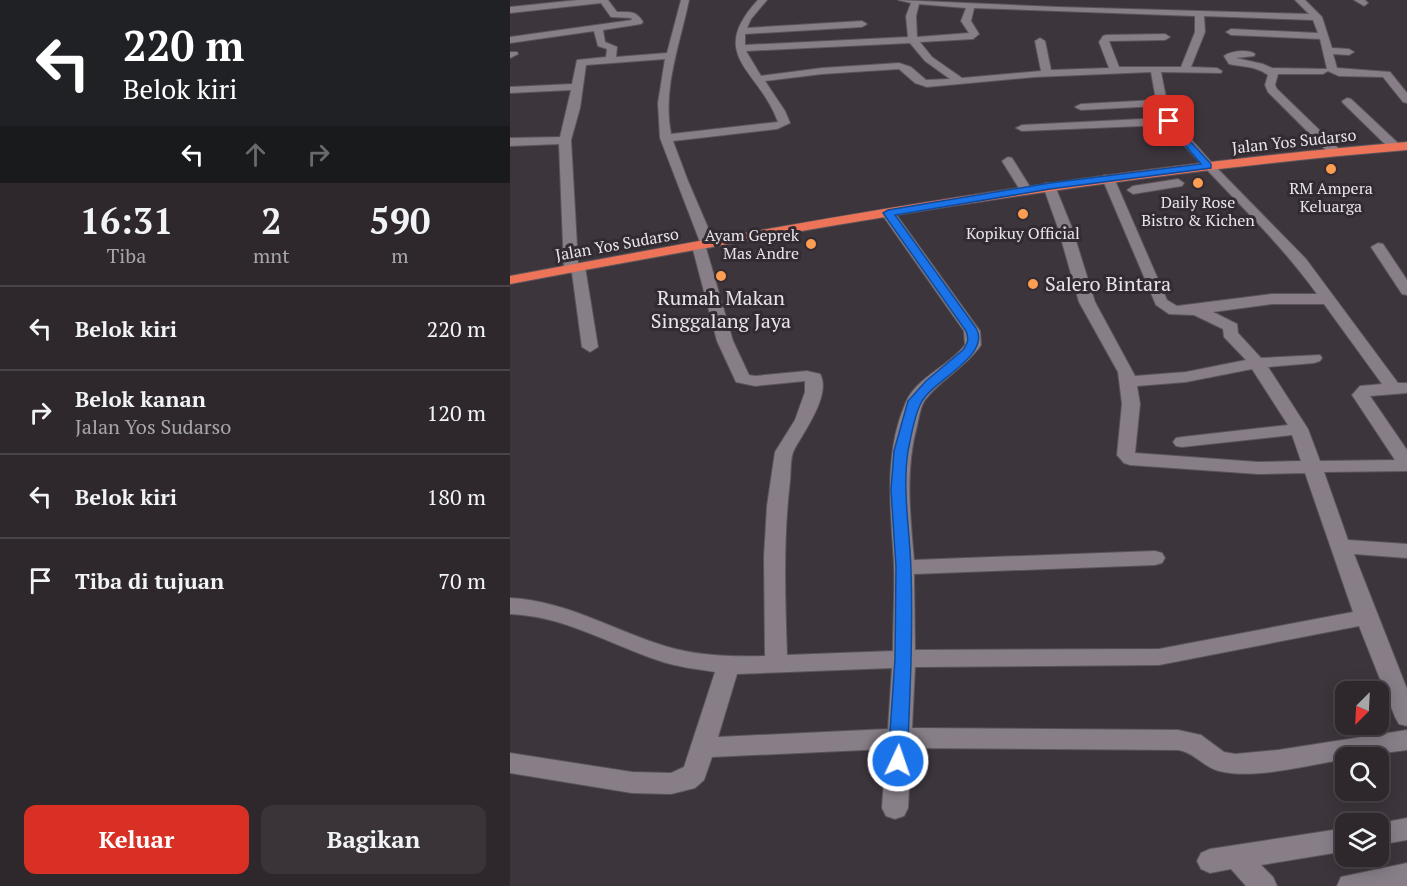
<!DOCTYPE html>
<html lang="id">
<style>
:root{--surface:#2e282d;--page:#3a3439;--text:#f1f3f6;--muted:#a7a6aa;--line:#494449;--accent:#d93025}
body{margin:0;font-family:"PT Serif",serif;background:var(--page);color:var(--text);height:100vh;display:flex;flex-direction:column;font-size:22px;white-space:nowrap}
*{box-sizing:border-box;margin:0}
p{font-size:20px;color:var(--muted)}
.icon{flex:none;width:33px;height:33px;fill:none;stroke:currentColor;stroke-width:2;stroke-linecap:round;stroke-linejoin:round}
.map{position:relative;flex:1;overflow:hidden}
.panel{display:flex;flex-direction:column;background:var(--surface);width:510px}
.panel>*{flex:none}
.hud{background:#202124;color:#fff;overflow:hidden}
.needle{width:39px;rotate:204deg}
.buttons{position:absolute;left:825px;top:681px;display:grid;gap:12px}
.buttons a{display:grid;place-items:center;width:54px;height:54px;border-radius:12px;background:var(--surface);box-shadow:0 3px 15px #0003,0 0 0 2px var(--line);font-size:30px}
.pin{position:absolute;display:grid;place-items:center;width:51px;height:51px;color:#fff;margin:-26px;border-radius:12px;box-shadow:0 3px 9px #0006}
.me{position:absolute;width:66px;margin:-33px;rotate:3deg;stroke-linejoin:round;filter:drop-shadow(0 0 4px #0008)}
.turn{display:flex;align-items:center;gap:21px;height:126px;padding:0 24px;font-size:27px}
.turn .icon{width:78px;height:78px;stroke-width:2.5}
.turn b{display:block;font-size:42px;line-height:51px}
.lanes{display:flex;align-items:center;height:57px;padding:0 24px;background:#0003;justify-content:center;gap:30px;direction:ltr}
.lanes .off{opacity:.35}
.eta{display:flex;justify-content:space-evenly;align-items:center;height:102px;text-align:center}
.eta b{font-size:36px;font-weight:700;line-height:42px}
.primary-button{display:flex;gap:12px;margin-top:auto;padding:12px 24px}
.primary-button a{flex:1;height:69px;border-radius:12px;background:var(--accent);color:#fff;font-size:24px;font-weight:700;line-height:69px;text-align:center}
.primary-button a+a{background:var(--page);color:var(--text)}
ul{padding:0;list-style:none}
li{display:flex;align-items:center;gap:18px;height:84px;padding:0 24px;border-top:2px solid var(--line)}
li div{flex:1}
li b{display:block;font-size:22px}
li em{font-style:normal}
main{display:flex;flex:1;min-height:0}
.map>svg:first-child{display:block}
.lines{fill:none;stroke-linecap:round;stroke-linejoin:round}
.minor-casing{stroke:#5b545a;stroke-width:2}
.highway-casing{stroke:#5b545a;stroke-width:2}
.minor{fill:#877e87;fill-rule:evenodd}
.highway{fill:#ed7458;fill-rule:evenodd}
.route{fill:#1a73e8;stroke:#114b97;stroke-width:1.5}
.poi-dot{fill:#fc9d52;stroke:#322b32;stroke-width:2}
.labels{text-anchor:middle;stroke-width:6;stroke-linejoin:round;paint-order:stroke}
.far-street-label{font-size:16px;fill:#e9e4e9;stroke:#322b32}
.far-poi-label{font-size:16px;fill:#e9e4e9;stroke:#322b32}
.poi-label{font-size:20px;fill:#e9e4e9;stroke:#322b32;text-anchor:start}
</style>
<main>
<section class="panel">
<div class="hud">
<div class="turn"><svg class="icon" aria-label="left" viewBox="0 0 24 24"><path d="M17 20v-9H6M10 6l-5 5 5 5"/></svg><div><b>220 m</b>Belok kiri</div></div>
<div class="lanes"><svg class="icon" aria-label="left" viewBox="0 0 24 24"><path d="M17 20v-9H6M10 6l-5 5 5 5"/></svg><svg class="icon off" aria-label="ahead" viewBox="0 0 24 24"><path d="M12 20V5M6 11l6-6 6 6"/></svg><svg class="icon off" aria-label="right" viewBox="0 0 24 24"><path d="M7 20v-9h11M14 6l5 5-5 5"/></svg></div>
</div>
<div class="eta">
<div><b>16:31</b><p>Tiba</p></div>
<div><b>2</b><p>mnt</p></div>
<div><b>590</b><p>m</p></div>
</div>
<ul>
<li><svg class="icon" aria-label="left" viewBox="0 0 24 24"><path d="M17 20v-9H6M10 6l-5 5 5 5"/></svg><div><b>Belok kiri</b></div><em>220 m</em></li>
<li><svg class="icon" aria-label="right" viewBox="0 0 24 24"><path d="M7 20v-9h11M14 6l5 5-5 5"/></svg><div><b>Belok kanan</b><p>Jalan Yos Sudarso</p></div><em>120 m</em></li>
<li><svg class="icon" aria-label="left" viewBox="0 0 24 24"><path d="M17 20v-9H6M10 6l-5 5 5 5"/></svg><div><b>Belok kiri</b></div><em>180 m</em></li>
<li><svg class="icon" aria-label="arrive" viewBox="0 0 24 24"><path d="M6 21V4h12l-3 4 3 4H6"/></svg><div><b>Tiba di tujuan</b></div><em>70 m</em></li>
</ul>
<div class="primary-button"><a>Keluar</a><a>Bagikan</a></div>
</section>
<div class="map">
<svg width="897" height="886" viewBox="0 0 897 886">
<rect width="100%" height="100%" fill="#3d353c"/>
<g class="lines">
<!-- minor casing -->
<g class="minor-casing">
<g id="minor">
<path d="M68,0H98L107,12C119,12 126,10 133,22L131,24L93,30L95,42L107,47L106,57L157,53L171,0H179C170,44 152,89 161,134L268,122C249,69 196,56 248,0H257L241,19L237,28L352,21L357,24L352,27L235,34V45L398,37L396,16L401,3L388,0L548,7L799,14L785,0H795L812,17L822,48L839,49L844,52L839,55L823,54L827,68L880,72L897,93V103L893,102L873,77L829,76L818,71L813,74H768L765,85L767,89L830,150V156H822L758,92L755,85L758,75C746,66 733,67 719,64L714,56C721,51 738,49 745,54L744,56L726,58L753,64L762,68L817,69L810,39L721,35L716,32L721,29L808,33L803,20L694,16L695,32L681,67L707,68L712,71L711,73L651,72L657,103L664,120L702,163L796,259L888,383H897V393L860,396L897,450V471L814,472L838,540L897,544V558L844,554L897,689V726L889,724L885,717L849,626L649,665L405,667L402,728L668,730L691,735L714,752L725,754L768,750L897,730V750L836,758V759C798,765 745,780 709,771C693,767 684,752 668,750L401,748L398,808L394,816L385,819L376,816L372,808L376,749L202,757L194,780L185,788L161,794L122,793L0,773V753L122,772L161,773L174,767L205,672C187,669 167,667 150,661C99,644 54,616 0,614V598C58,601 104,631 158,647C189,656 223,657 255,656L254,557L257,506L265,452L285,420L295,392V381L245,386L226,382L207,341L182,246L184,243L190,242L150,138L148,103L155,59L76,65L70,108L61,140L68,263L75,267L88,347L80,352L72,347L62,273L54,269L49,144L0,146V138L50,137L61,90L0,93V87L62,84L67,60L96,57L97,49L88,46L84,31L0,43V37L122,20L121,18L101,17L91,3L0,13V7ZM409,4L456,8L451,21L459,33L407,37L406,16ZM464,8L685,16V32L671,67H609L599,41L655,40L660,37L655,34L596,35L593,36L589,42L599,68L541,70L535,41L530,38L525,41L531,71L452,78L422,57L410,42L463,39L469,34L461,21ZM400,43L415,61L440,79L416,80L401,67L389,63L312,68L251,76L236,51ZM389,69L405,83L417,87L525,77L641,72L646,100L571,104L565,107L571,110L648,106L652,118L512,125L506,128L512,131L656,125C705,182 763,233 807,294H762L667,306L657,300L604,178L602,175H594L592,178L646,305L659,314L684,315L713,329L714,337L736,360L676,372L625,376L585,302L562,228L545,186L543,183H535L533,186L548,228L569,302L608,372L612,404L607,455L614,463L620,465L748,474L795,473L843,612L649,649L405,650L404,574L645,565L652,563L655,558L652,553L645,551L404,560C400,514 395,471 407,426C409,418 410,407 415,400C431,379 456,367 471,345L470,331L383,210L378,209L371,213L454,331L455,345C439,366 407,377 396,402C373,454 381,509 384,564C385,593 383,622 383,651L277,655C275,597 273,539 280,481C281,471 280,458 284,450C293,433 322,394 310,374L297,371L245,376L239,375L223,341L196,248L203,247L205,244L178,181L163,141L267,129L280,123L275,111L255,81L312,74ZM762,304H814L872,384L850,386L842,395L885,460L810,461L798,429L758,367L804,363L810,361L812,358L810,355L751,358L728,333L727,324L703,312ZM742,369L778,425L672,437L666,438L663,442L666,446L672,447L782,435L791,461L748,462L625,453L630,404L627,386L676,382ZM382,668L378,729L208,737L227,674Z"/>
<path d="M844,0H855L858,3L854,6Z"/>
<path d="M0,52H7L8,54L0,58Z"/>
<path d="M837,98L841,99L889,144V150H881L833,103L832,101Z"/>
<path d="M498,157L502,158L522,190L521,193H511L510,190L492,161Z"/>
<path d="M668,179L674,183L672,186L623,194L617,190L623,186Z"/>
<path d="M868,243L873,244L897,280V295L892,294L861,247Z"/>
<path d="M897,818V840L868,845V824H865Z"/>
<path d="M836,828V851L751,865L763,877L767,886H736L721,869L700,873L691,869L687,861L691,853L700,849Z"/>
<path d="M897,863V886H827L831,877Z"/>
</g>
</g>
<!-- highway casing -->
<g class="highway-casing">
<path id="highway" d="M897,142V150C593,175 299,228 0,284V276C299,220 594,167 897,142Z"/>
</g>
<!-- minor -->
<use href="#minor" class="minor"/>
<!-- highway -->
<use href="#highway" class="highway"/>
</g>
<!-- route -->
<path class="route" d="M659,118L701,164V168L540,189L385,215L466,328C482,356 422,380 411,403C404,416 401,437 398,451C392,491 400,530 401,570C403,634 400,697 397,761L394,767L388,769L381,767L378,761L385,659L386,567L381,490L384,451L398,401L416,381L453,350C458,343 459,339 456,331L373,213L378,210L540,183L691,164L656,123V119Z"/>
<!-- markers -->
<g class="poi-dot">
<circle cx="821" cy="169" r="6"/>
<circle cx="688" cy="183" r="6"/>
<circle cx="513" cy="214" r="6"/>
<circle cx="301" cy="244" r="6"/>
<circle cx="211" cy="276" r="6"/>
<circle cx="523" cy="284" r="6"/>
</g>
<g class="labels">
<!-- far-street labels -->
<g class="far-street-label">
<text transform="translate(784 141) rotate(-6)" y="6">Jalan Yos Sudarso</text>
<text transform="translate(107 244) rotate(-10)" y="6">Jalan Yos Sudarso</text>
</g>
<!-- far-poi labels -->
<g class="far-poi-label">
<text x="821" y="194">RM Ampera<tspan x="821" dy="18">Keluarga</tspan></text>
<text x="688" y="208">Daily Rose<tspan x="688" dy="18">Bistro &amp; Kichen</tspan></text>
<text x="513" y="239">Kopikuy Official</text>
<text x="289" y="241" text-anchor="end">Ayam Geprek<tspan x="289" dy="18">Mas Andre</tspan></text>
</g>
<!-- poi labels -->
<g class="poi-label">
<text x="535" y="291">Salero Bintara</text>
<text x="211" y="305" text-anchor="middle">Rumah Makan<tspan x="211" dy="23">Singgalang Jaya</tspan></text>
</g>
</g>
</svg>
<div class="buttons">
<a><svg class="needle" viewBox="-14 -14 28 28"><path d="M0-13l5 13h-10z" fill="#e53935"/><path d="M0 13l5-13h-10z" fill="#a7a6aa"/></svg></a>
<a><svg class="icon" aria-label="search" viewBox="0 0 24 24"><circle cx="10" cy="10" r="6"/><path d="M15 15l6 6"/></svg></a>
<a><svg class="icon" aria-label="layers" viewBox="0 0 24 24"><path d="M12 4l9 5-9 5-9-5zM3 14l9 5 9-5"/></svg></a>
</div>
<div class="pin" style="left:659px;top:121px;background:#d93025"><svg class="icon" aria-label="arrive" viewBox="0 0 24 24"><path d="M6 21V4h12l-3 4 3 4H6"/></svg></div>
<svg class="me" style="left:388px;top:761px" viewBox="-20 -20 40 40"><circle r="17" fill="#1a73e8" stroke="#fff" stroke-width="3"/><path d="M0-11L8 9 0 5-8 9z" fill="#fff"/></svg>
</div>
</main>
